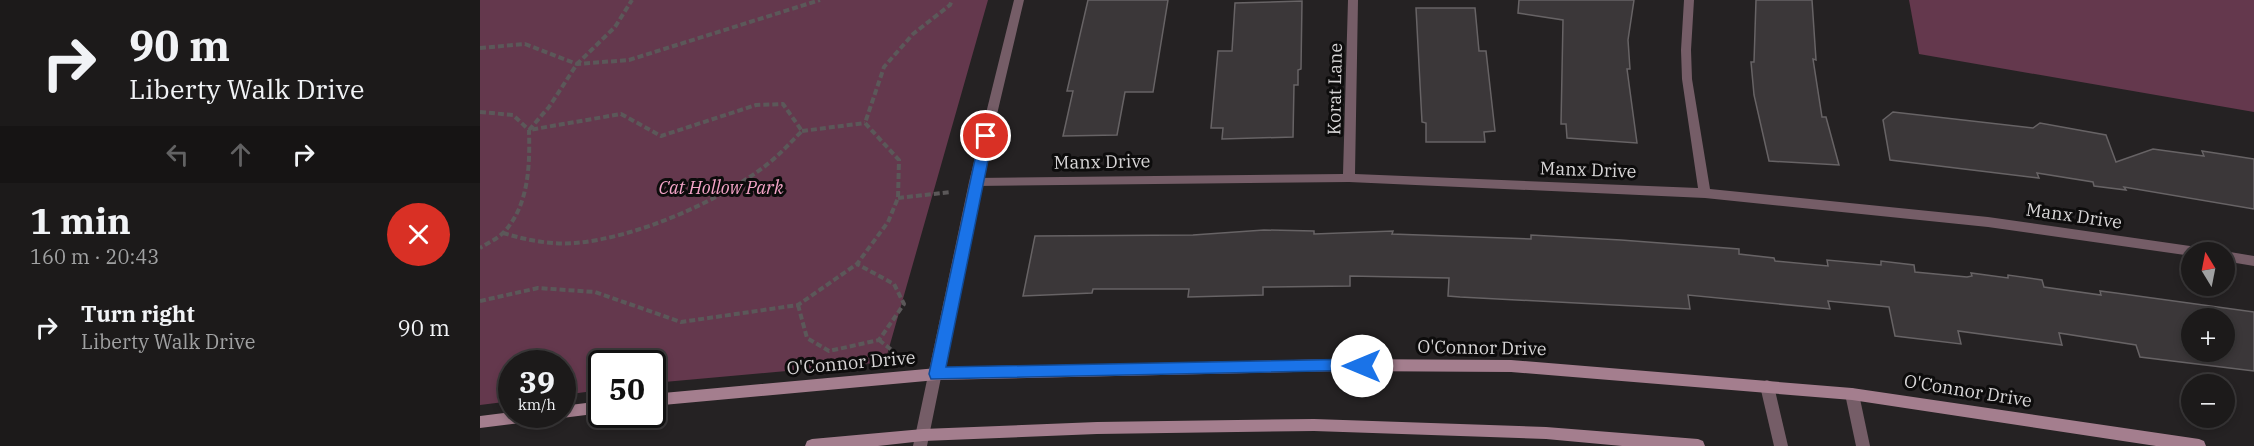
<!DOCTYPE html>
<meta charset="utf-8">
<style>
:root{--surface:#1c1a1a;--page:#252323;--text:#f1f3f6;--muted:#a0a1a2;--line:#3a3839}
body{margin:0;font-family:"IBM Plex Serif",serif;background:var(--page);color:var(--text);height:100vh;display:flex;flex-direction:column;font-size:22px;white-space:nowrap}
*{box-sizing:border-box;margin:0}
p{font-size:20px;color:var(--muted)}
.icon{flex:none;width:33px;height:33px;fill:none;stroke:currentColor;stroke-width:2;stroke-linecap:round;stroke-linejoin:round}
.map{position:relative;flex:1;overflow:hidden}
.panel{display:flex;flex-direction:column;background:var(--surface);width:480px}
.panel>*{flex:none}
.banner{background:#1c1a1a;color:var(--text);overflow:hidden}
.needle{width:39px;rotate:350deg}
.tools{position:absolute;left:1701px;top:242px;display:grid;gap:12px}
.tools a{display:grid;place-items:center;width:54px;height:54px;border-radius:50%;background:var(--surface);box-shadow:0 3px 9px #0003,0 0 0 2px var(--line);font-size:30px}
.speed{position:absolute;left:18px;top:350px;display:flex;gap:12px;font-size:30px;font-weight:700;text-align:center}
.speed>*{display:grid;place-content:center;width:78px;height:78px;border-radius:50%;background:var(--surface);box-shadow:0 3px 9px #0003,0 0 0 2px var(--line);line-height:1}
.speed small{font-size:15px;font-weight:400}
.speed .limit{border:3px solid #111;border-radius:9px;background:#fff;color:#111}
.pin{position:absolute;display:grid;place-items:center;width:51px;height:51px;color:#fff;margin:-26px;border:3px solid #fff;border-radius:50%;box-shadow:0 2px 6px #0007}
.me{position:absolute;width:66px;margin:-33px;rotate:270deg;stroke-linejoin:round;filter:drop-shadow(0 0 4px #0008)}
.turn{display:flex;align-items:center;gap:21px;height:126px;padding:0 30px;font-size:27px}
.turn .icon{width:78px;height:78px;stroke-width:2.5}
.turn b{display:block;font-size:42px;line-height:51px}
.lanes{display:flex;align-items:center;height:57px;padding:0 30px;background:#0003;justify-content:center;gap:30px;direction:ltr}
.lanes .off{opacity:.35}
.round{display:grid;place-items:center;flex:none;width:63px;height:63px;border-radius:32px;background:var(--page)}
.headline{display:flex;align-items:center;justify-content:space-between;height:102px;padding:0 30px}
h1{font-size:36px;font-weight:800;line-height:45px}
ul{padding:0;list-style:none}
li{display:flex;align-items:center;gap:18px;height:84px;padding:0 30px}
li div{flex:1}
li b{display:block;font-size:22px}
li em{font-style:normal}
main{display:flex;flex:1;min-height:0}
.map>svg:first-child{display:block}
.green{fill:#64384d}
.building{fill:#3b3739;stroke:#676365;stroke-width:1.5;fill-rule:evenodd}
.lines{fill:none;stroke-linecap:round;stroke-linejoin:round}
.path{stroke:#5b5859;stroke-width:4;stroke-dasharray:6 3;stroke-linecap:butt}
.minor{fill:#755d67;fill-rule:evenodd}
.tertiary{fill:#755d67;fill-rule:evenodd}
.secondary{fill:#a47e8e;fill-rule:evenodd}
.route{fill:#1a73e8;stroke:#114b97;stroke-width:1.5}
.labels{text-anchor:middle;stroke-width:6;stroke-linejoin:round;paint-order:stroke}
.street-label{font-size:18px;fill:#d8d6d7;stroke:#0d0c0c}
.park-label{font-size:18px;font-style:italic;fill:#f6a5c9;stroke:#0d0c0c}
</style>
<main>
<section class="panel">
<div class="banner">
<div class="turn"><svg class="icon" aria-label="right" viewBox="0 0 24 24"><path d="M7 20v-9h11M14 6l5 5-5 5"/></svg><div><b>90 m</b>Liberty Walk Drive</div></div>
<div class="lanes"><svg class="icon off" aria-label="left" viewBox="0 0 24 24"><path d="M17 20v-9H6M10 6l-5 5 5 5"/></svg><svg class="icon off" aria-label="ahead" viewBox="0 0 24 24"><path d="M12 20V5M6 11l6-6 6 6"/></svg><svg class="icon" aria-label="right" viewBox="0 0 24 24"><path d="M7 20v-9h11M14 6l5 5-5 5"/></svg></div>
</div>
<div class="headline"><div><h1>1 min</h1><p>160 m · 20:43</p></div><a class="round" style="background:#d93025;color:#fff"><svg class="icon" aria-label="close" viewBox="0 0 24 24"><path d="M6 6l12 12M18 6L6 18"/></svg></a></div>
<ul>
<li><svg class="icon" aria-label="right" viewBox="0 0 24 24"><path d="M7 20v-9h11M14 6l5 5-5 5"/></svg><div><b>Turn right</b><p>Liberty Walk Drive</p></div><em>90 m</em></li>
</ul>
</section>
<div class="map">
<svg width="1774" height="446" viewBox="0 0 1774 446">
<rect width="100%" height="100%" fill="#252223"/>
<!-- green -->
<g class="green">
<path d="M0,0H508L405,362L173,383L172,363H122L121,390L83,395L82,363H32L31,401L0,405Z"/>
<path d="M1429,0H1774V112L1439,54Z"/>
</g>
<!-- building -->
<g class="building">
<path d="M608,0H688L673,92H645L637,135L583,136L593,91H587Z"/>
<path d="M1039,0H1154L1148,40L1150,69H1147L1157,143L1087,138L1086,124H1081L1083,20L1038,13Z"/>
<path d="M1276,0H1332L1336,60L1333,59L1342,117H1346L1359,165L1289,161L1274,95L1271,62H1274Z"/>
<path d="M822,1L821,69L818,70V85H814L813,137L742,139L743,128H731L738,51H752L755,3Z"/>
<path d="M936,8H995L999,51H1006L1015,131L1004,132L1005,142H946V123L942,122Z"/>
<path d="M1413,112L1553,128L1560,123L1626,135L1636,162L1673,149L1724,156L1722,151L1774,159V209L1644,187L1646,190L1614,186L1613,182L1557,173L1559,178L1410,160L1403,120Z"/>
<path d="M784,230L834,231V234L913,231L912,234L1051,239V235L1141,240L1259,249V254L1294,258L1295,261L1348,266L1347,260L1401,265V261L1434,265L1435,272L1487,277L1492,276L1491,273L1528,278V275L1562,280L1564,287L1621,295L1620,291L1636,293L1774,312V371L1660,357L1656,345L1579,333L1582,345L1478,331L1481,344L1415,336L1409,307L1348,301L1350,309L1208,295L1210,309L980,297L968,296L969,278L870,276V286L783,287V295L708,297L709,289H613L612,293L543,296L555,236L713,235ZM1712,318H1744V351H1712Z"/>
</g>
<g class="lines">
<!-- path -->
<g class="path">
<path d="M0,48L45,44L97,64L149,60L340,0"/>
<path d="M0,112L33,115L49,130C50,165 49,205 24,232C17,239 8,243 0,248"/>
<path d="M49,130L69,107L97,64L135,27L152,0"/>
<path d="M322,131L385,123"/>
<path d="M418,198L471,192"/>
<path d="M23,233C46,240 71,245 95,243C156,238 241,201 289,163C301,153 311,142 322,131L303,104L276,105L181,136L141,114L49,130"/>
<path d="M0,301L58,288L115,292L201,322L318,305L377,264L408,222L418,198L419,160L385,123L404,67L433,34L470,5L472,0"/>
<path d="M318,305L327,338L349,351L399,340L424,304L414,284L377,264"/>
<path d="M399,340L413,351"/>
</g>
<!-- minor -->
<g class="minor">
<path d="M868,0H878L875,174L1218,188L1202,79L1201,50L1204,0H1214L1211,50L1212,79L1230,189L1508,217L1717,247L1721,249L1723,252H1712V256L1508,227L1225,198L869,182L495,186L489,182L495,178L863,174Z"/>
<path d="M1744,251L1774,256V266L1744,261V252H1741Z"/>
<path d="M1287,380L1292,382L1294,386L1308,446H1294L1280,386L1282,382Z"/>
<path d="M1372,388L1377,390L1379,394L1390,446H1376L1365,394L1367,390Z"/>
</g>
<!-- tertiary -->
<path class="tertiary" d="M534,0H544L501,182L447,446H433L489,182Z"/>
<!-- secondary -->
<g class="secondary">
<path d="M861,359L1031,360L1372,388L1719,439L1724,441L1726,446H1676L1372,400L1031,372L861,371L457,380L172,406V394L457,368Z"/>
<path d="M122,401V413L82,418L76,414H82V406Z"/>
<path d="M32,412V414H72L70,418L65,420L0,428V416Z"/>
<path d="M834,419L1066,427L1218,439L1223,441L1225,446H1142L1066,439L834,431L617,434L443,441L398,446H325L327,441L332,439L443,429L617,422Z"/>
</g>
</g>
<!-- route -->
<path class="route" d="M506,132L513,136L466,367L882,359L888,361L890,366L888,370L451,379L449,374L500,136Z"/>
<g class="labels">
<!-- street labels -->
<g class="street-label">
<text transform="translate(855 89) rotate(-89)" y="6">Korat Lane</text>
<text transform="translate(622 162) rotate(-1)" y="6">Manx Drive</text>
<text transform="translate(1108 170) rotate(2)" y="6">Manx Drive</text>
<text transform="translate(1594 216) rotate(8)" y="6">Manx Drive</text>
<text transform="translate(1002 348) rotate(1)" y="6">O'Connor Drive</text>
<text transform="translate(371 363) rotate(-5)" y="6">O'Connor Drive</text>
<text transform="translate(1488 391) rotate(9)" y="6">O'Connor Drive</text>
</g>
<!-- park labels -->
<g class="park-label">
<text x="241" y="194">Cat Hollow Park</text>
</g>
</g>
</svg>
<div class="tools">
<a><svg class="needle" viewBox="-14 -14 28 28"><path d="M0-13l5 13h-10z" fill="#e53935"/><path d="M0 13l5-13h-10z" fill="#a0a1a2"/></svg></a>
<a>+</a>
<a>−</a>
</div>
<div class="speed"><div>39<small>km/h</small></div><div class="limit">50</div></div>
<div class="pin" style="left:506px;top:136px;background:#d93025"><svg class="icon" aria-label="arrive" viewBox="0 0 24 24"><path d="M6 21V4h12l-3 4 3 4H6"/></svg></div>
<svg class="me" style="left:882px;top:366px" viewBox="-20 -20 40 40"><circle r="19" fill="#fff"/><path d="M0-13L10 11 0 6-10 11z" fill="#1a73e8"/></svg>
</div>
</main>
